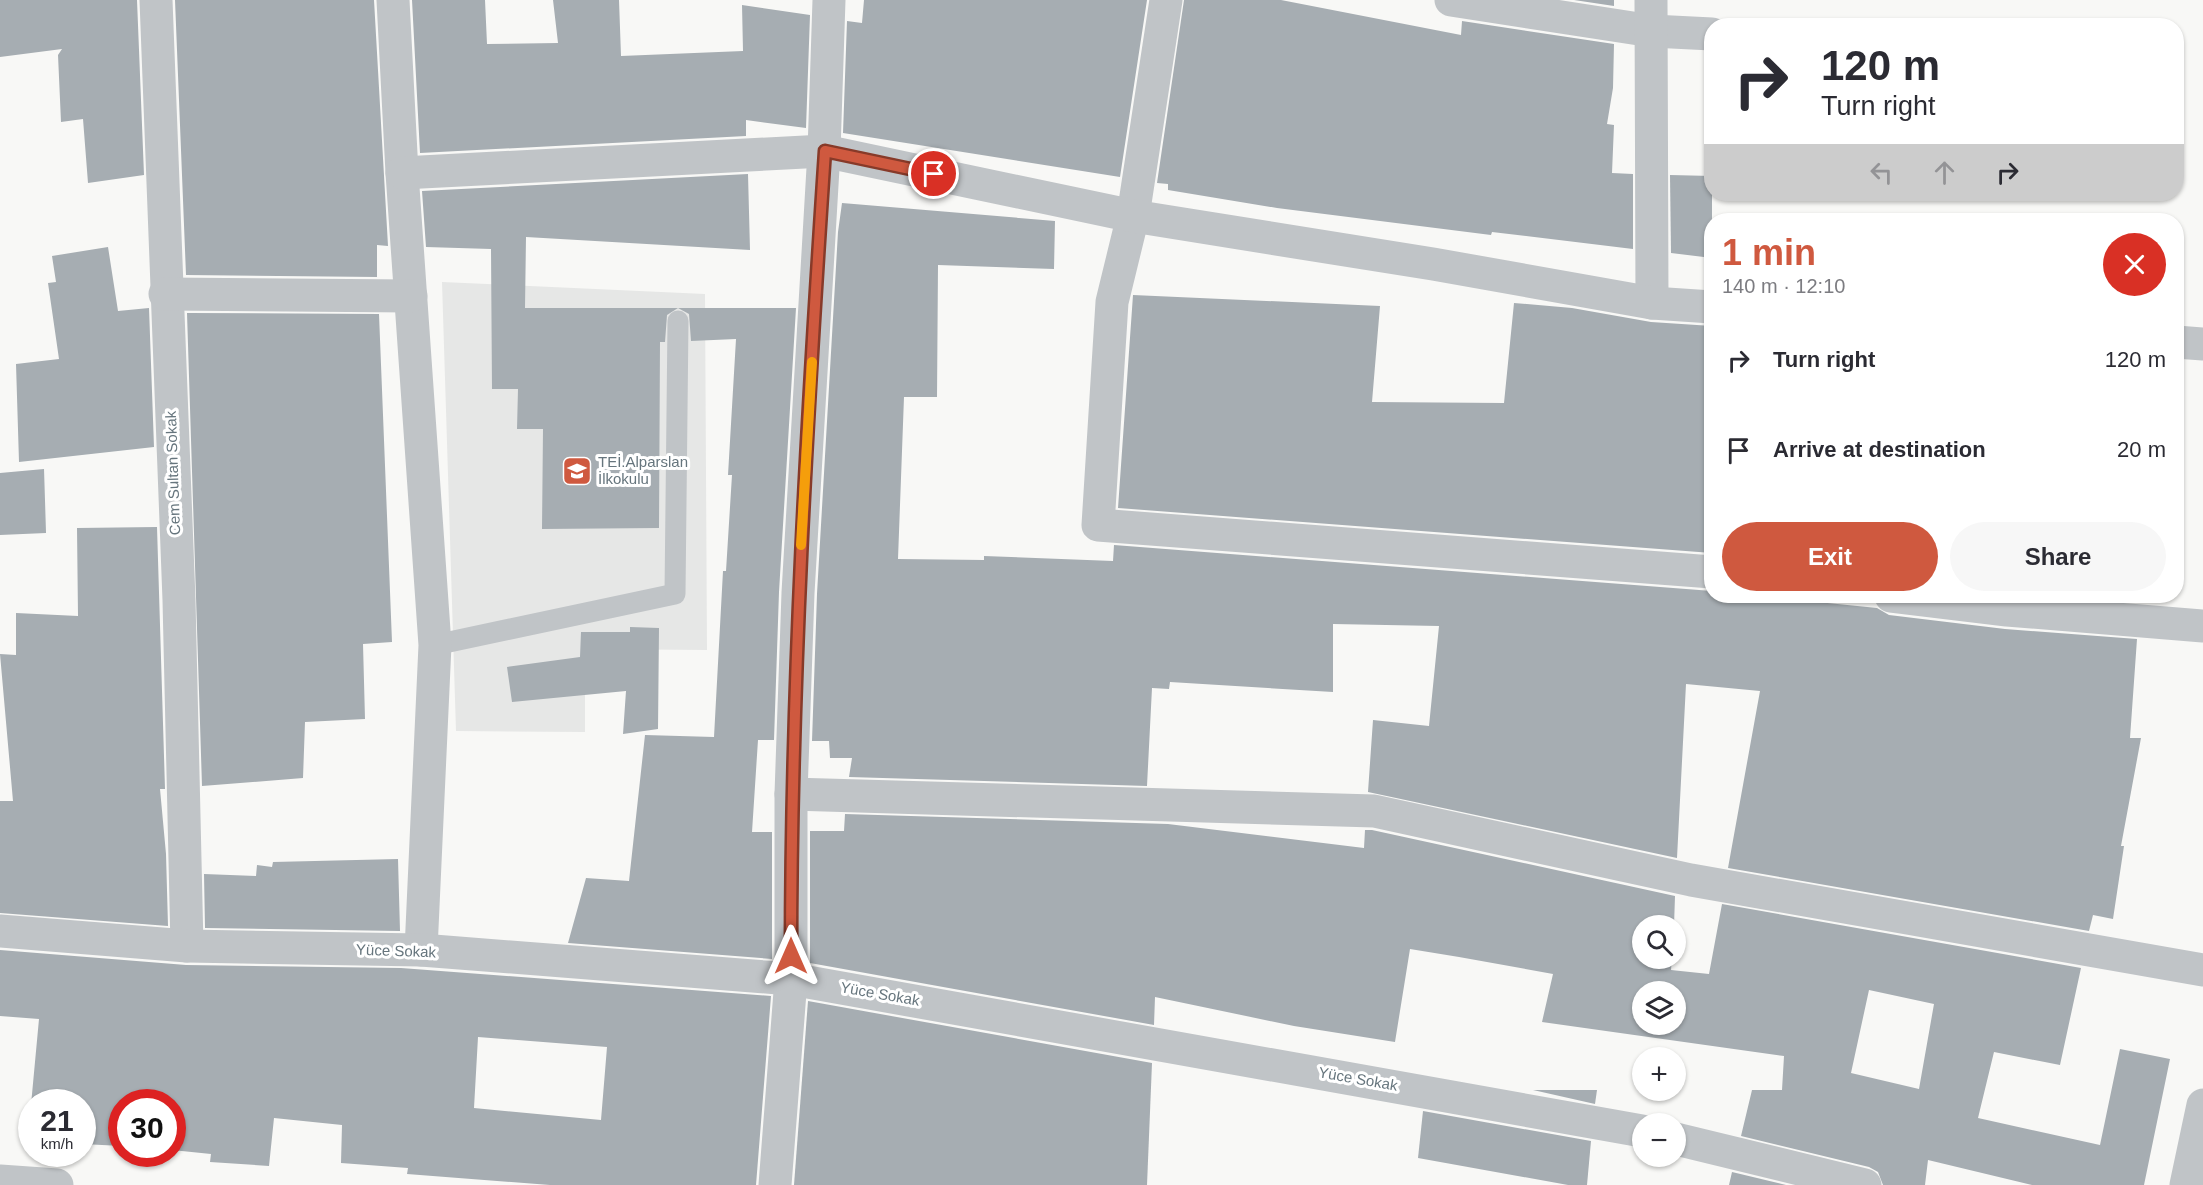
<!DOCTYPE html>
<meta charset="utf-8">
<style>
:root{--surface:#fff;--page:#f7f7f7;--text:#2b2b33;--muted:#7c7c81;--accent:#cf593f}
body{margin:0;font-family:Helvetica,sans-serif;background:var(--page);color:var(--text);height:100vh;display:flex;flex-direction:column;font-size:22px;white-space:nowrap}
*{box-sizing:border-box;margin:0}
p{font-size:20px;color:var(--muted)}
.icon{flex:none;width:33px;height:33px;fill:none;stroke:currentColor;stroke-width:2;stroke-linecap:round;stroke-linejoin:round}
.map{position:relative;flex:1;overflow:hidden}
.panel{position:absolute;left:1704px;top:213px;width:480px;height:390px;display:flex;flex-direction:column;background:var(--surface);border-radius:24px;box-shadow:0 2px 4px #0004}
.panel>*{flex:none}
.guide{position:absolute;left:1704px;top:18px;width:480px;height:183px;border-radius:24px;box-shadow:0 2px 4px #0004;background:#fff;color:var(--text);overflow:hidden}
.controls{position:absolute;left:1632px;top:915px;display:grid;gap:12px}
.controls a{display:grid;place-items:center;width:54px;height:54px;border-radius:50%;background:var(--surface);box-shadow:0 2px 4px #0004;font-size:30px}
.speed{position:absolute;left:18px;top:1089px;display:flex;gap:12px;font-size:30px;font-weight:700;text-align:center}
.speed>*{display:grid;place-content:center;width:78px;height:78px;border-radius:50%;background:var(--surface);box-shadow:0 2px 4px #0004;line-height:1}
.speed small{font-size:15px;font-weight:400}
.speed .limit{border:9px solid #d22;background:#fff;color:#111}
.pin{position:absolute;display:grid;place-items:center;width:51px;height:51px;color:#fff;margin:-26px;border:3px solid #fff;border-radius:50%;box-shadow:0 2px 6px #0007}
.me{position:absolute;width:66px;margin:-33px;rotate:0deg;stroke-linejoin:round;filter:drop-shadow(0 0 4px #0008)}
.turn{display:flex;align-items:center;gap:21px;height:126px;padding:0 18px;font-size:27px}
.turn .icon{width:78px;height:78px;stroke-width:2.5}
.turn b{display:block;font-size:42px;line-height:51px}
.lanes{display:flex;align-items:center;height:57px;padding:0 18px;background:#0003;justify-content:center;gap:30px;direction:ltr}
.lanes .off{opacity:.35}
.round{display:grid;place-items:center;flex:none;width:63px;height:63px;border-radius:32px;background:var(--page)}
.headline{display:flex;align-items:center;justify-content:space-between;height:102px;padding:0 18px}
h1{font-size:36px;font-weight:700;line-height:45px;color:var(--accent)}
.primary-button{display:flex;gap:12px;margin-top:auto;padding:12px 18px}
.primary-button a{flex:1;height:69px;border-radius:36px;background:var(--accent);color:#fff;font-size:24px;font-weight:700;line-height:69px;text-align:center}
.primary-button a+a{background:var(--page);color:var(--text)}
ul{padding:0;list-style:none}
li{display:flex;align-items:center;gap:18px;height:90px;padding:0 18px}
li div{flex:1}
li b{display:block;font-size:22px}
li em{font-style:normal}
.map>svg:first-child{display:block}
.built{fill:#e6e7e6}
.building{fill:#a6adb2;fill-rule:evenodd}
.lines{fill:none;stroke-linecap:round;stroke-linejoin:round}
.service{stroke:#c0c4c7;stroke-width:21}
.minor{stroke:#c0c4c7;stroke-width:33}
.tertiary{stroke:#c0c4c7;stroke-width:33}
.route-casing{stroke:#873a29;stroke-width:15}
.route{stroke:#cf593f;stroke-width:10}
.slow{stroke:#f59e0b;stroke-width:10}
.labels{text-anchor:middle;stroke-width:6;stroke-linejoin:round;paint-order:stroke}
.poi-label{font-size:15px;fill:#66757d;stroke:#fff;text-anchor:start}
.street-label{font-size:15px;fill:#66757d;stroke:#fff}
</style>
<div class="map">
<svg width="2203" height="1185" viewBox="0 0 2203 1185">
<rect width="100%" height="100%" fill="#f8f8f6"/>
<!-- built -->
<path class="built" d="M442,282L705,294L707,650L585,649V732L456,731Z"/>
<!-- building -->
<g class="building">
<path d="M0,0H137L144,175L88,183L83,119L61,122L58,55L62,49L0,57Z"/>
<path d="M175,0H374L388,246L377,245V277L186,275Z"/>
<path d="M412,0H485L487,44L558,43L553,0H619L621,56L743,51L742,5L810,15L806,128L746,120V136L420,153Z"/>
<path d="M864,0H1147L1120,177L843,133L847,21L862,23Z"/>
<path d="M1184,0H1281L1461,35L1462,21L1614,44L1613,88L1607,124L1614,125L1612,173L1633,174V249L1492,232L1491,235L1277,208L1168,190V184L1157,183Z"/>
<path d="M1574,0H1614V6Z"/>
<path d="M748,174L750,250L526,237L525,308H796L779,592L774,740H758L752,832H772V959L568,943L586,878L629,881L645,735L714,737L723,571H726L732,475H728L736,339L691,341L689,314L678,308L667,315L665,342H660L659,528L542,529L543,429H517L518,389H492L491,249L426,247L422,191Z"/>
<path d="M1670,175L1712,176V258L1671,253Z"/>
<path d="M842,203L1055,221L1054,269L938,265L937,397H904L898,559L984,560V556L1113,561L1114,545L1712,591V596H1758L1877,608L1889,615L2005,629L2137,639L2130,738H2141L2121,846H2124L2113,919L2093,915L2089,931L1728,868L1760,691L1686,684L1677,858L1368,792L1373,720L1429,726L1439,626L1333,624V692L1170,682L1169,689L1152,688L1147,786L849,777L852,758H830L829,741H812L817,594L838,232Z"/>
<path d="M108,247L118,311L149,308L154,447L19,462L16,364L59,359L48,283L56,282L52,256Z"/>
<path d="M1133,295L1380,306L1372,402L1504,403L1514,303L1572,308L1651,322L1712,326V553L1118,508Z"/>
<path d="M187,313L379,314L392,642L363,644L365,719L305,722L303,778L202,786Z"/>
<path d="M44,469L46,533L0,535V473Z"/>
<path d="M157,527L165,789H160L166,854L168,926L0,913V801H13L0,654L16,655V613L78,616L77,528Z"/>
<path d="M630,627L659,628L658,729L623,734L626,691L512,702L507,667L580,657L581,632H630Z"/>
<path d="M845,814L1168,824L1364,848L1365,830H1372L1675,896L1674,926H1642V958H1672L1671,970L1709,974L1722,904L2081,968L2060,1065L1994,1052L1978,1118L2100,1145L2120,1049L2170,1059L2144,1185H2032L1928,1160L1925,1185H1883L1878,1172L1869,1167L1741,1136L1752,1090H1782L1784,1056L1542,1022L1553,974L1459,957L1410,949L1395,1042L1294,1026L1155,997L1154,1025L810,963V831H844ZM1869,990L1934,1004L1919,1089L1851,1073ZM1642,992H1676V1024H1642Z"/>
<path d="M398,859L400,931L205,928L204,874L256,876L257,865L272,867L273,862Z"/>
<path d="M0,950L186,965L401,968L771,996L756,1185H550L407,1174L408,1168L341,1163L342,1125L274,1118L269,1166L210,1162L211,1154L172,1150V1102H122V1146L82,1144V1102H32V1137H28L39,1019L0,1016ZM478,1037L607,1047L601,1120L474,1108Z"/>
<path d="M808,1001L1152,1063L1147,1185H794Z"/>
<path d="M1533,1090H1597L1595,1104Z"/>
<path d="M1423,1111L1591,1141L1587,1185H1568L1418,1158Z"/>
<path d="M1732,1172L1786,1185H1729Z"/>
</g>
<g class="lines">
<!-- service -->
<path class="service" d="M435,645L675,594L678,321"/>
<!-- minor -->
<g class="minor">
<path d="M156,0L179,600L187,946"/>
<path d="M393,0L402,173L435,645L421,950"/>
<path d="M1166,0L1133,216L1112,302L1098,525L1712,572"/>
<path d="M1451,0L1652,31L1712,34"/>
<path d="M1651,0L1652,303"/>
<path d="M402,173L824,151L1133,216L1433,264L1652,303L1712,307"/>
<path d="M165,294L411,296"/>
<path d="M2176,342L2203,344"/>
<path d="M1891,596L2007,610L2203,626"/>
<path d="M791,794L1374,811L1691,880L2203,970"/>
<path d="M0,931L187,946L421,950L791,979L1642,1131"/>
<path d="M1676,1139L1865,1185"/>
<path d="M0,1181L57,1185"/>
<path d="M775,1185L791,979V794L798,593L824,151L829,0"/>
</g>
<!-- tertiary -->
<path class="tertiary" d="M2186,1185L2203,1105"/>
</g>
<g class="lines">
<!-- route casing -->
<g class="route-casing">
<path id="route" d="M791,956C791,687 807,419 825,151L934,174"/>
</g>
<!-- route -->
<use href="#route" class="route"/>
<!-- slow -->
<path class="slow" d="M801,545L812,362"/>
</g>
<!-- icons -->
<defs>
<g id="school-square" transform="scale(1.5)"><rect x="-9" y="-9" width="18" height="18" rx="4" fill="#cf593f" stroke="#fff"/><path d="M0-5L7-2L0 1L-7-2ZM-4 1L0 2.5L4 1V4Q0 6-4 4Z" fill="#fff"/></g>
</defs>
<g fill-rule="evenodd">
<use href="#school-square" x="577" y="471"/>
</g>
<g class="labels">
<!-- poi labels -->
<g class="poi-label">
<text x="598" y="467">TEİ.Alparslan<tspan x="598" dy="17">İlkokulu</tspan></text>
</g>
<!-- street labels -->
<g class="street-label">
<text transform="translate(173 473) rotate(-92)" y="5">Cem Sultan Sokak</text>
<text transform="translate(396 951) rotate(2)" y="5">Yüce Sokak</text>
<text transform="translate(880 994) rotate(10)" y="5">Yüce Sokak</text>
<text transform="translate(1358 1079) rotate(10)" y="5">Yüce Sokak</text>
</g>
</g>
</svg>
<div class="controls">
<a><svg class="icon" aria-label="search" viewBox="0 0 24 24"><circle cx="10" cy="10" r="6"/><path d="M15 15l6 6"/></svg></a>
<a><svg class="icon" aria-label="layers" viewBox="0 0 24 24"><path d="M12 4l9 5-9 5-9-5zM3 14l9 5 9-5"/></svg></a>
<a>+</a>
<a>−</a>
</div>
<div class="speed"><div>21<small>km/h</small></div><div class="limit">30</div></div>
<div class="pin" style="left:934px;top:174px;background:#d93025"><svg class="icon" aria-label="arrive" viewBox="0 0 24 24"><path d="M6 21V4h12l-3 4 3 4H6"/></svg></div>
<svg class="me" style="left:791px;top:956px" viewBox="-20 -20 40 40"><path d="M0-17L14 15 0 8-14 15z" fill="#cf593f" stroke="#fff" stroke-width="4"/></svg>
<div class="guide">
<div class="turn"><svg class="icon" aria-label="right" viewBox="0 0 24 24"><path d="M7 20v-9h11M14 6l5 5-5 5"/></svg><div><b>120 m</b>Turn right</div></div>
<div class="lanes"><svg class="icon off" aria-label="left" viewBox="0 0 24 24"><path d="M17 20v-9H6M10 6l-5 5 5 5"/></svg><svg class="icon off" aria-label="ahead" viewBox="0 0 24 24"><path d="M12 20V5M6 11l6-6 6 6"/></svg><svg class="icon" aria-label="right" viewBox="0 0 24 24"><path d="M7 20v-9h11M14 6l5 5-5 5"/></svg></div>
</div>
<section class="panel">
<div class="headline"><div><h1>1 min</h1><p>140 m · 12:10</p></div><a class="round" style="background:#d93025;color:#fff"><svg class="icon" aria-label="close" viewBox="0 0 24 24"><path d="M6 6l12 12M18 6L6 18"/></svg></a></div>
<ul>
<li><svg class="icon" aria-label="right" viewBox="0 0 24 24"><path d="M7 20v-9h11M14 6l5 5-5 5"/></svg><div><b>Turn right</b></div><em>120 m</em></li>
<li><svg class="icon" aria-label="arrive" viewBox="0 0 24 24"><path d="M6 21V4h12l-3 4 3 4H6"/></svg><div><b>Arrive at destination</b></div><em>20 m</em></li>
</ul>
<div class="primary-button"><a>Exit</a><a>Share</a></div>
</section>
</div>
